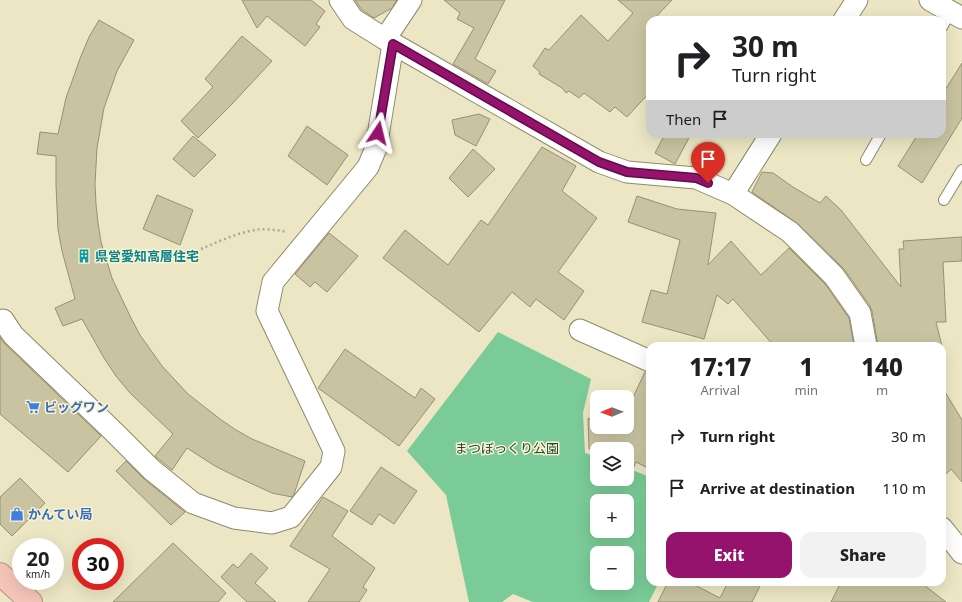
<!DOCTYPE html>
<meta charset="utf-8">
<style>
:root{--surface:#fff;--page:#f2f2f2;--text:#202124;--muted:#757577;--accent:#95136c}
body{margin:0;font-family:"Noto Sans","Noto Sans JP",sans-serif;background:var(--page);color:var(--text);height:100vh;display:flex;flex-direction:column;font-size:15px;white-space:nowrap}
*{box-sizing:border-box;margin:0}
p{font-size:13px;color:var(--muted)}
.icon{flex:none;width:22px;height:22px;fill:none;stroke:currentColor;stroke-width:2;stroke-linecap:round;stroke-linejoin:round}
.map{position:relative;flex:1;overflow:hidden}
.drawer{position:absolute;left:646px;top:342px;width:300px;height:244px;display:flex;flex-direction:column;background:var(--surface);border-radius:12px;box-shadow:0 4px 16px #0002}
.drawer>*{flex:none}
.guide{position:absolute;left:646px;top:16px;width:300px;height:122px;border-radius:12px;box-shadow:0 4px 16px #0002;background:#fff;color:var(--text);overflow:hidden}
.needle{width:26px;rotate:269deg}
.buttons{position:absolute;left:590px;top:390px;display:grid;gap:8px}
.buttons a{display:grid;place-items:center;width:44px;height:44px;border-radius:8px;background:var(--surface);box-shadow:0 4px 16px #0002;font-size:20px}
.speed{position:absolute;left:12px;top:538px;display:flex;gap:8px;font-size:20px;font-weight:700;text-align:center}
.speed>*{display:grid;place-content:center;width:52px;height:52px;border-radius:50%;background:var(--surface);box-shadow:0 4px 16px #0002;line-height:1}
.speed small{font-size:10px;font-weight:400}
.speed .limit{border:6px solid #d22;background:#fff;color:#111}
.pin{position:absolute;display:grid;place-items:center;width:34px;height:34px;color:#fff;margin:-41px -17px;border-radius:50% 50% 50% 0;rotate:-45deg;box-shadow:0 0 4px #0007}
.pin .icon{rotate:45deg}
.me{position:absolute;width:44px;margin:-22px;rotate:10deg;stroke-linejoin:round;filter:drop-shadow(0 0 3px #0008)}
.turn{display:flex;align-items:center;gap:14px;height:84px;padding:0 20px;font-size:18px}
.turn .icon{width:52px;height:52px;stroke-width:2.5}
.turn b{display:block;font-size:28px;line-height:34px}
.then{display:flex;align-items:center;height:38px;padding:0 20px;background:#0003;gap:8px;font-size:15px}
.eta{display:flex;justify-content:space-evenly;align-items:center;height:68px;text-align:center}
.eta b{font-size:24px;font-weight:800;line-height:28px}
.primary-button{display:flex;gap:8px;margin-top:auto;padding:8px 20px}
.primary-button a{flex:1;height:46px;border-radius:12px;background:var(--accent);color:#fff;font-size:16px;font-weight:800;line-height:46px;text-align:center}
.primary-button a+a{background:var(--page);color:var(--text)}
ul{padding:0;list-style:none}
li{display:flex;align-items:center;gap:12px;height:52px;padding:0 20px}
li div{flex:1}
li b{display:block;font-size:15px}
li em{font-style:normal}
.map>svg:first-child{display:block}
.green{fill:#7acb97;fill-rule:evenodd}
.building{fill:#c9c3a2;stroke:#979172}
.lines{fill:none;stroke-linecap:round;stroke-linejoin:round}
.lane-casing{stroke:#8f8a6a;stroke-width:12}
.street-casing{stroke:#8f8a6a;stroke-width:23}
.highway-casing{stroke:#b49386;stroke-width:24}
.path{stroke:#aea98f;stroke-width:2.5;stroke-dasharray:2 3;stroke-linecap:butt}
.lane{stroke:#fff;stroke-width:10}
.street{stroke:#fff;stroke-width:21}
.highway{stroke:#f6c5b9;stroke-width:22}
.route-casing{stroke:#610c46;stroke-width:10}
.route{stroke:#95136c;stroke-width:7}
.labels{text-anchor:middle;stroke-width:3;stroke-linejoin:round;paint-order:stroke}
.culture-label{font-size:13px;font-weight:bold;fill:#0d838f;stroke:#f9f3d1;text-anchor:start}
.shop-label{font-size:13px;font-weight:bold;fill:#366cbe;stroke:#f9f3d1;text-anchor:start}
.park-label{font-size:13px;fill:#1f462e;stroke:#f9f3d1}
</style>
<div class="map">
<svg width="962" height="602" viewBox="0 0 962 602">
<rect width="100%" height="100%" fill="#ece6c4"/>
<!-- green -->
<path class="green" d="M498,332L591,379L583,413L585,453L597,457V479H627V468L650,477V582H659L649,602H533L513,594L502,602H469L446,495L407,451ZM597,501H627V531H597ZM597,553H627V583H597Z"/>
<!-- building -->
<g class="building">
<path d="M242,0H311L325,11L316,24L320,27L305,46L267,16L257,28Z"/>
<path d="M355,0H397L392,8L374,18L362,10Z"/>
<path d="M444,0H505L475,59L496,71L488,84L453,64L474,28L457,19L460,13Z"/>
<path d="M618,0H672L653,20H650V92L627,117L615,107L610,112L584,93L579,98L569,91L566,93L562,88L539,74L540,72L533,66L545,48L549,50L581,15L608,41L633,13Z"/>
<path d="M99,20L134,40L117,71L104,108L97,148L95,184L96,204L98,223L101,242L112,278L131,318L140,335L162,366L188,394L220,419L236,430L252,439L305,461L294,494L292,497L272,493L235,476L215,466L187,448L172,470L155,456L173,434L130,393L116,376L104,358L82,319L63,326L55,308L75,299L62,251L58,229L56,185V156L37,154L40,132L58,134L66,98L81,56L89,37Z"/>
<path d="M242,36L272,61L232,104L198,138L181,121L213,87L205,79Z"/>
<path d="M962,63V118L922,183L898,166L918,134H942V95Z"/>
<path d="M479,114L490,119L476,146L455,135L452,120Z"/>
<path d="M307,126L348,155L327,185L288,156Z"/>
<path d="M665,134H691L675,164L655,153Z"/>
<path d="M193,136L216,155L194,177L173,159Z"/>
<path d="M542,147L576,166L562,191L597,218L558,272L584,291L564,320L536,299L530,307L512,292L479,332L383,258L405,230L448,265L481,220L488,225Z"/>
<path d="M473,149L495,169L468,197L449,178Z"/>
<path d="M762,172L773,173L793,187L820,203L826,196L841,210L901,287L899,249H904L903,241L962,237V261L943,262L946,322H936L942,346H878L872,311L870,306L844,269L798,224L752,192Z"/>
<path d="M157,195L193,210L180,245L143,229Z"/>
<path d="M637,196L677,209L716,213L708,265L731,241L761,275L789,248L825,284L849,318L854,346H774L733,299L728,304L717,295L704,339L642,322L651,290L667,294L680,240L628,222Z"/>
<path d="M329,233L358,256L327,292L315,282L310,287L295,274Z"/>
<path d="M0,337L5,344L101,436L68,472L0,414Z"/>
<path d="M345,349L415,398L421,388L435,399L399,446L318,388Z"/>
<path d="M645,372L650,373V469L636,462L634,467L627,464V449H597V452L589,449L588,418L597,423V427H627V410Z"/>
<path d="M942,387L962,420V482L951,469L942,478Z"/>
<path d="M126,461L144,479L185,512L171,525L116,471Z"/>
<path d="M381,467L417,491L394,524L379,514L372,525L350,511Z"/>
<path d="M20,478L45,503L12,536L0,524V497Z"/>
<path d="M323,497L348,511L332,536L375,568L363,587L367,590L359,602H308L330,569L290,546Z"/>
<path d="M173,543L226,593L218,602H113Z"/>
<path d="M251,553L268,568L255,583L276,602H247L221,577L233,564L238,568Z"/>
<path d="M668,582H689L720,598L728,582H762L752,602H658Z"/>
<path d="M841,582H920L946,602H831Z"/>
</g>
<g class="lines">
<!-- lane casing -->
<g class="lane-casing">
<g id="lane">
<path d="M942,27L951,11"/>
<path d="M866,160L881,134"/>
<path d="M944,200L962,170"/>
</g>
</g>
<!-- street casing -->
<g class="street-casing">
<g id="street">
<path d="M340,0L353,19L385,39L599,162L627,172L696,178L733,194L790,232L834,276L860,313L866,346"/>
<path d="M930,0L962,18"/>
<path d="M844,20L857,0"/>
<path d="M385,39L411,0"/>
<path d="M733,194L771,134"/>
<path d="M0,323L3,320L13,335L113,431L152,470L193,503L234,518L272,523L291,517L331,467L334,451L267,311L273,282L368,167L376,148L393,44"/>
<path d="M580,330L650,361"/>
<path d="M942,528L955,544L962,553"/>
</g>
</g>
<!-- highway casing -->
<g class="highway-casing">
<path id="highway" d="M0,574L31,602"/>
</g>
<!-- path -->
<path class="path" d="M201,249C218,242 236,233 255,230C265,228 277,230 287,232"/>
<!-- lane -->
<use href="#lane" class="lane"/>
<!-- street -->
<use href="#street" class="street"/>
<!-- highway -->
<use href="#highway" class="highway"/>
</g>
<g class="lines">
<!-- route casing -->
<g class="route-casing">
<path id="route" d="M378,133L393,44L599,162L627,172L696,178L708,183"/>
</g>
<!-- route -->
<use href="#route" class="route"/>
</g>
<!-- icons -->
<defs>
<g id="building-bare" transform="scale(1.08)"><path d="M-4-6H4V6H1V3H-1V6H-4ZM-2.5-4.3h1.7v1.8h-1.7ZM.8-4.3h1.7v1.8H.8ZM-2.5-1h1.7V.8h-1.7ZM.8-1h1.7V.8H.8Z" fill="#0f9aa8" stroke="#f9f3d1" stroke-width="2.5" paint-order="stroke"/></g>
<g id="supermarket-bare" transform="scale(1.08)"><path d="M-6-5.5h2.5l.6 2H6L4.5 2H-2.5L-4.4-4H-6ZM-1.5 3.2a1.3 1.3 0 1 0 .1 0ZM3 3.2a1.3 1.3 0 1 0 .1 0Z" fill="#3f7fe0" stroke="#f9f3d1" stroke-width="2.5" paint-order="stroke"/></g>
<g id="shop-bare" transform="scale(1.08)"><path d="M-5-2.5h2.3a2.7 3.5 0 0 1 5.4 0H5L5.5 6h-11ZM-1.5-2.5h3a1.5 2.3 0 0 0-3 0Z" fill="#3f7fe0" stroke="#f9f3d1" stroke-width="2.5" paint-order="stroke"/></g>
</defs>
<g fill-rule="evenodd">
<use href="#building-bare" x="84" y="256"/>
<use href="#supermarket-bare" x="33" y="407"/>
<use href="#shop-bare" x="17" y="514"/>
</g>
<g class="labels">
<!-- culture labels -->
<g class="culture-label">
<text x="95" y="261">県営愛知高層住宅</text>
</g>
<!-- shop labels -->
<g class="shop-label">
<text x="44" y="412">ビッグワン</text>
<text x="28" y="519">かんてい局</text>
</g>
<!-- park labels -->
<g class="park-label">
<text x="507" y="453">まつぼっくり公園</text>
</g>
</g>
</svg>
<div class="buttons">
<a><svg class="needle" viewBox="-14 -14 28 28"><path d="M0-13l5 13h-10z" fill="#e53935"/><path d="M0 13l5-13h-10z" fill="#757577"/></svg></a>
<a><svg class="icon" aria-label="layers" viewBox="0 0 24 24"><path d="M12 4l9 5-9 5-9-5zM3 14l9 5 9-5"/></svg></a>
<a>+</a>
<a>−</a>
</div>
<div class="speed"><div>20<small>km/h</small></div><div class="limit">30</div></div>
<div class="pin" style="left:708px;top:183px;background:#d93025"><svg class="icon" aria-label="arrive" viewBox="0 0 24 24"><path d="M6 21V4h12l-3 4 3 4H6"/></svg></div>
<svg class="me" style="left:378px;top:133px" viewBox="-20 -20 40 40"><path d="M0-17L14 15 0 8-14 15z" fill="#95136c" stroke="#fff" stroke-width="4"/></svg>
<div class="guide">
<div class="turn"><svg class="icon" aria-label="right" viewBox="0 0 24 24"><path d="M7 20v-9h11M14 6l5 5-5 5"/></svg><div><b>30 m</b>Turn right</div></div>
<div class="then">Then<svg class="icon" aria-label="arrive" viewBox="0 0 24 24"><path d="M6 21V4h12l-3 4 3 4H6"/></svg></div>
</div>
<section class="drawer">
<div class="eta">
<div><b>17:17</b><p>Arrival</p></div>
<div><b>1</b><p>min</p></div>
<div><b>140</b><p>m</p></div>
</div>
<ul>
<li><svg class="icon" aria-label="right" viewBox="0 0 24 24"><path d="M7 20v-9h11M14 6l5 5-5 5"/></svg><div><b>Turn right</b></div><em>30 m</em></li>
<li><svg class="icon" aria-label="arrive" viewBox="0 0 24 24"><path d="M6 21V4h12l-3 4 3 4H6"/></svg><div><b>Arrive at destination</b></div><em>110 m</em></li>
</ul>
<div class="primary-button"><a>Exit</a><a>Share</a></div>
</section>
</div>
